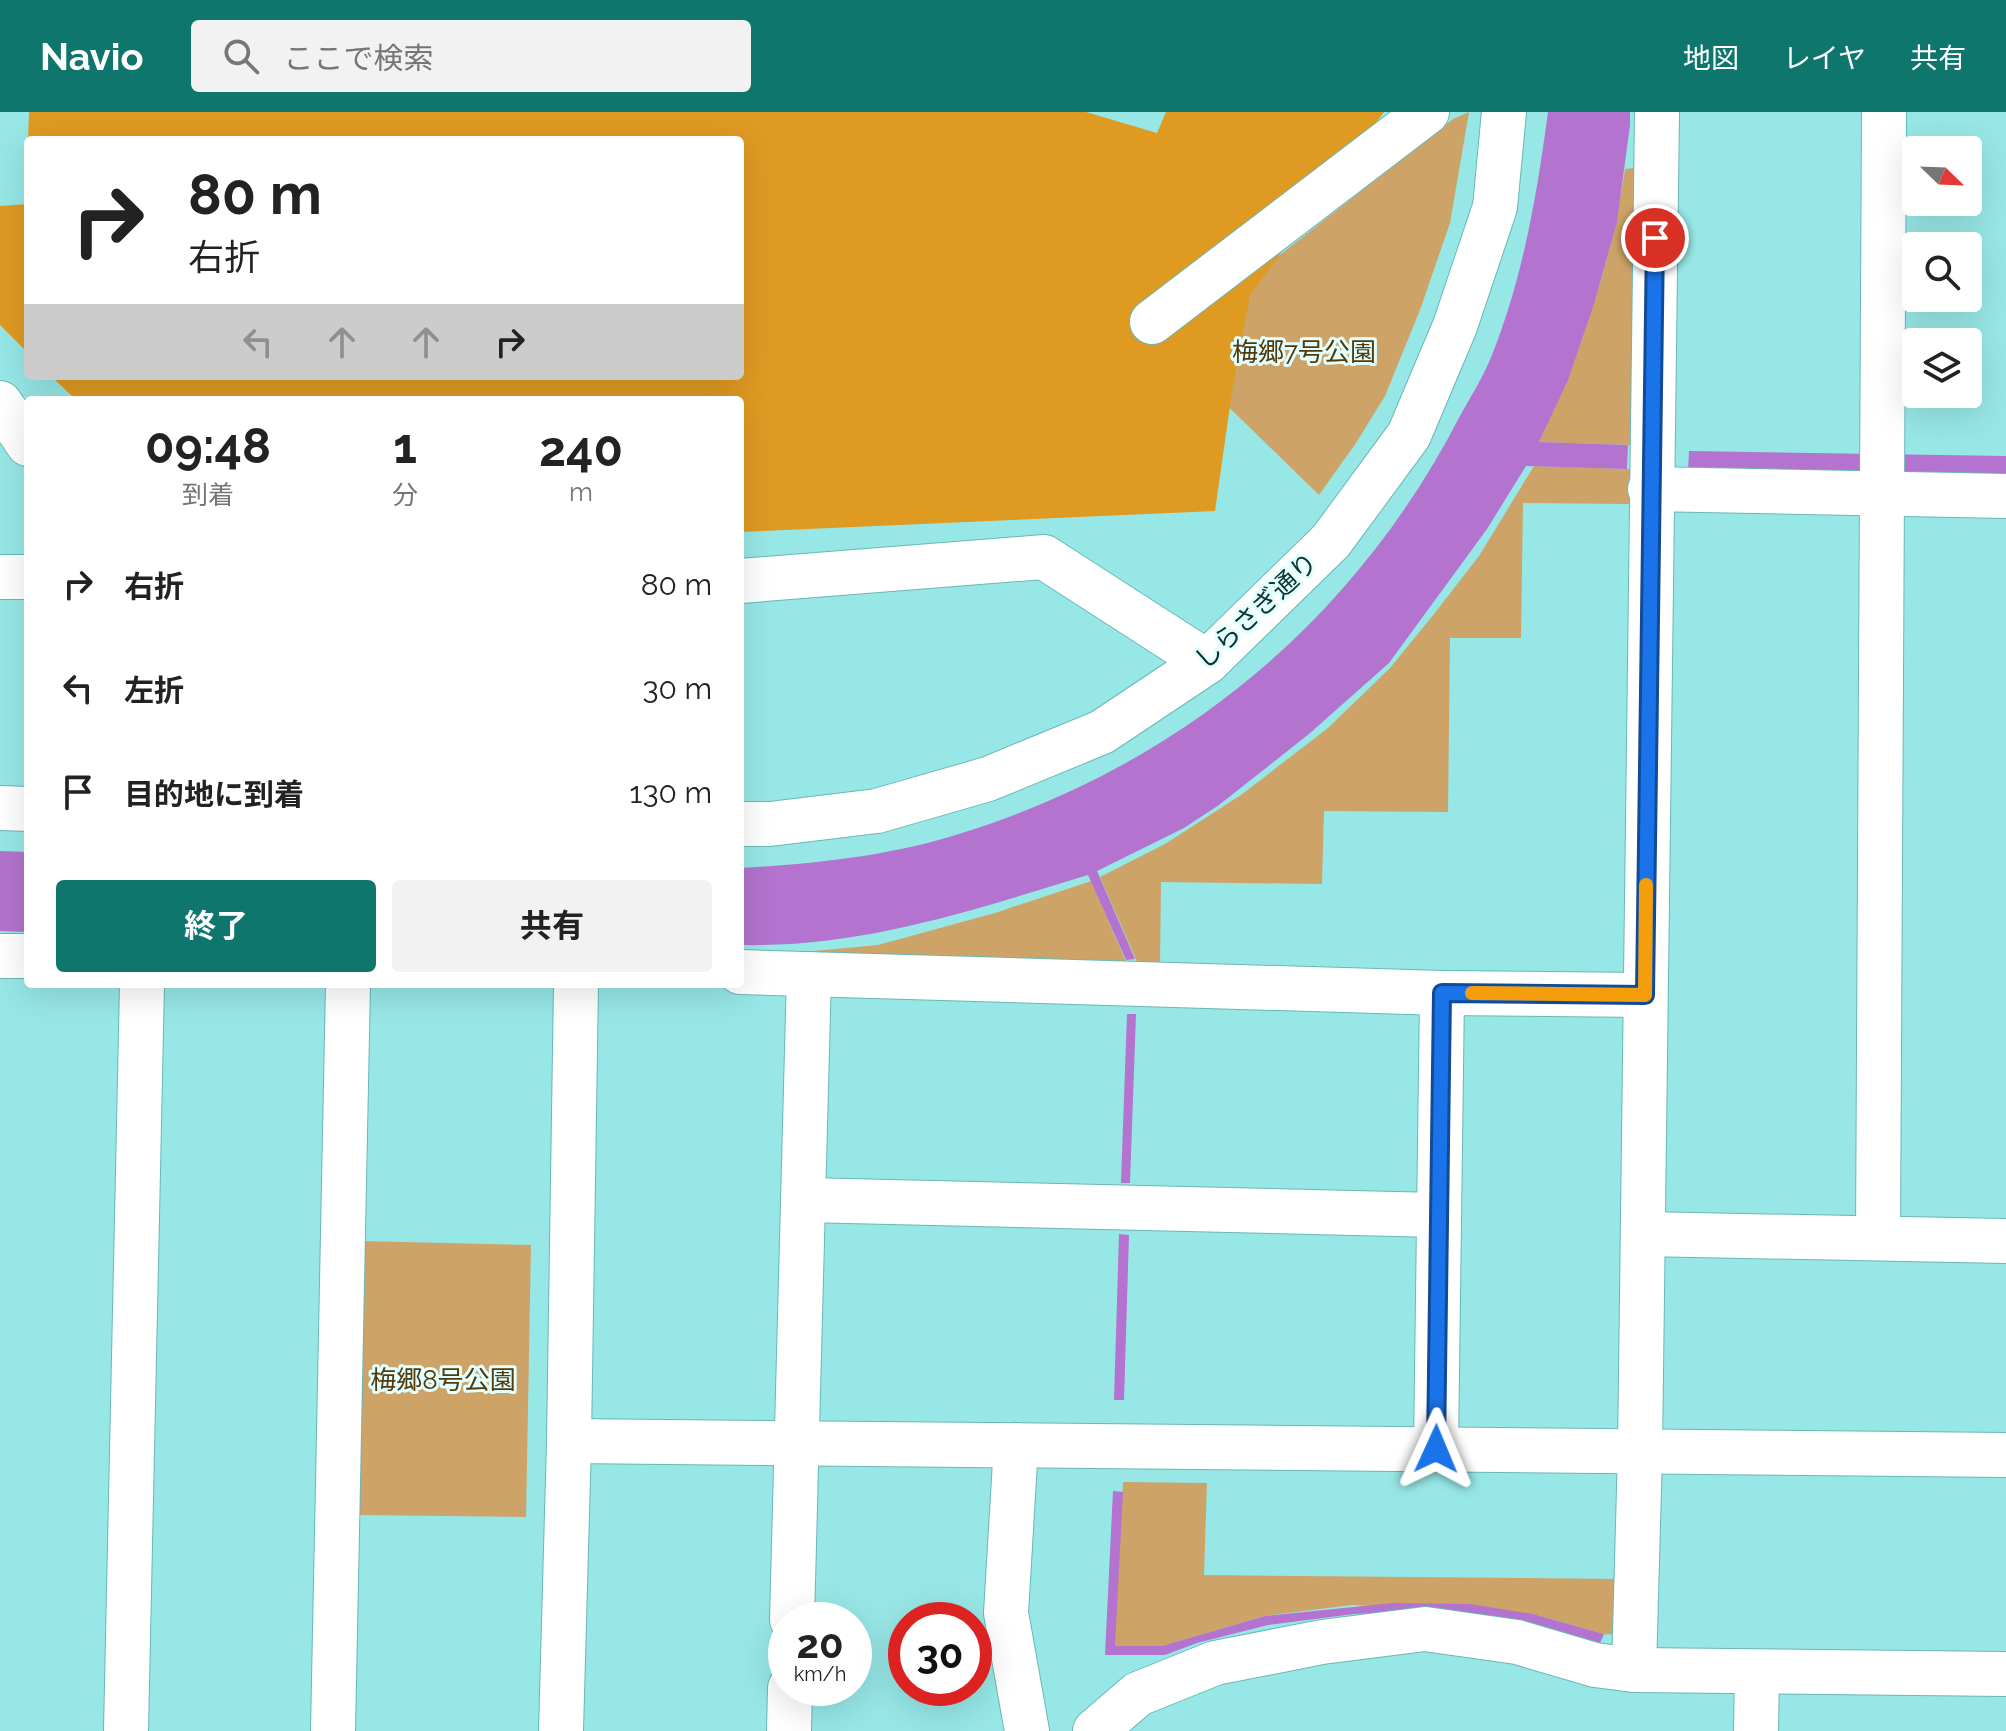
<!DOCTYPE html>
<html lang="ja">
<meta charset="utf-8">
<style>
:root{--surface:#fff;--page:#f2f2f2;--text:#222;--muted:#767676;--accent:#0f766e}
body{margin:0;font-family:Raleway,"Noto Sans JP",sans-serif;background:var(--page);color:var(--text);height:100vh;display:flex;flex-direction:column;font-size:30px;white-space:nowrap}
*{box-sizing:border-box;margin:0}
p{font-size:26px;color:var(--muted)}
.icon{flex:none;width:44px;height:44px;fill:none;stroke:currentColor;stroke-width:2;stroke-linecap:round;stroke-linejoin:round}
.map{position:relative;flex:1;overflow:hidden}
.side{position:absolute;left:24px;top:284px;width:720px;height:592px;display:flex;flex-direction:column;background:var(--surface);border-radius:8px;box-shadow:0 8px 32px #0002}
.side>*{flex:none}
.top-card{position:absolute;left:24px;top:24px;width:720px;height:244px;border-radius:8px;box-shadow:0 8px 32px #0002;background:#fff;color:var(--text);overflow:hidden}
.needle{width:52px;rotate:113deg}
.buttons{position:absolute;left:1902px;top:24px;display:grid;gap:16px}
.buttons a{display:grid;place-items:center;width:80px;height:80px;border-radius:8px;background:var(--surface);box-shadow:0 8px 32px #0002;font-size:40px}
.speed{position:absolute;left:768px;top:1490px;display:flex;gap:16px;font-size:40px;font-weight:700;text-align:center}
.speed>*{display:grid;place-content:center;width:104px;height:104px;border-radius:50%;background:var(--surface);box-shadow:0 8px 32px #0002;line-height:1}
.speed small{font-size:20px;font-weight:400}
.speed .limit{border:12px solid #d22;background:#fff;color:#111}
.pin{position:absolute;display:grid;place-items:center;width:68px;height:68px;color:#fff;margin:-34px;border:4px solid #fff;border-radius:50%;box-shadow:0 2px 8px #0007}
.me{position:absolute;width:88px;margin:-44px;rotate:1deg;stroke-linejoin:round;filter:drop-shadow(0 0 6px #0008)}
.turn{display:flex;align-items:center;gap:28px;height:168px;padding:0 32px;font-size:36px}
.turn .icon{width:104px;height:104px;stroke-width:2.5}
.turn b{display:block;font-size:56px;line-height:68px}
.lanes{display:flex;align-items:center;height:76px;padding:0 32px;background:#0003;justify-content:center;gap:40px;direction:ltr}
.lanes .off{opacity:.35}
.eta{display:flex;justify-content:space-evenly;align-items:center;height:136px;text-align:center}
.eta b{font-size:48px;font-weight:700;line-height:56px}
.button{display:flex;gap:16px;margin-top:auto;padding:16px 32px}
.button a{flex:1;height:92px;border-radius:8px;background:var(--accent);color:#fff;font-size:32px;font-weight:700;line-height:92px;text-align:center}
.button a+a{background:var(--page);color:var(--text)}
ul{padding:0;list-style:none}
li{display:flex;align-items:center;gap:24px;height:104px;padding:0 32px}
li div{flex:1}
li b{display:block;font-size:30px}
li em{font-style:normal}
header{display:flex;align-items:center;gap:48px;box-sizing:border-box;height:112px;padding:0 40px;background:var(--accent);color:#fff}
header strong{font-size:38px}
nav{display:flex;gap:44px;margin-inline-start:auto;font-size:28px}
.search{width:560px;height:72px;background:var(--page);display:flex;align-items:center;gap:20px;box-sizing:border-box;padding:0 28px;border-radius:8px;color:var(--muted);font-size:30px}
.map>svg:first-child{display:block}
.green{fill:#cea368}
.forest{fill:#df9a22}
.water{fill:#b373ce}
.lines{fill:none;stroke-linecap:round;stroke-linejoin:round}
.minor-casing{stroke:#68b8b7;stroke-width:46}
.minor{stroke:#fff;stroke-width:44}
.route-casing{stroke:#114b97;stroke-width:20}
.route{stroke:#1a73e8;stroke-width:14}
.slow{stroke:#f59e0b;stroke-width:14}
.labels{text-anchor:middle;stroke-width:6;stroke-linejoin:round;paint-order:stroke}
.park-label{font-size:26px;fill:#533809;stroke:#e1fffe}
.street-label{font-size:26px;fill:#103232;stroke:#e1fffe}
</style>
<header>
<strong>Navio</strong>
<div class="search"><svg class="icon" aria-label="search" viewBox="0 0 24 24"><circle cx="10" cy="10" r="6"/><path d="M15 15l6 6"/></svg>ここで検索</div>
<nav><a>地図</a><a>レイヤ</a><a>共有</a></nav>
</header>
<div class="map">
<svg width="2006" height="1619" viewBox="0 0 2006 1619">
<rect width="100%" height="100%" fill="#97e7e7"/>
<!-- green -->
<g class="green">
<path d="M1469,0L1450,111L1420,198L1385,284L1356,331L1319,383L1165,233L1453,7Z"/>
<path d="M1634,56L1631,333L1539,330C1580,242 1611,153 1625,57Z"/>
<path d="M1534,354L1631,357V392L1523,391L1521,526H1450L1448,700L1324,699L1322,772L1161,770L1160,853L1138,852L1100,765L1165,732L1241,683L1328,616L1390,556L1434,502L1479,444Z"/>
<path d="M1091,769L1127,852L793,841L878,833L995,801Z"/>
<path d="M360,1129L531,1133L526,1405L355,1403Z"/>
<path d="M1123,1370L1207,1371L1204,1463L1619,1467V1523L1604,1522L1533,1502L1352,1493L1265,1504L1162,1534H1114Z"/>
</g>
<!-- forest -->
<g class="forest">
<path d="M29,0H1086L1157,21L1166,0H1384L1250,183L1233,273L1215,399L740,420V288H76L51,264H740V28H28Z"/>
<path d="M28,92V241L0,213V94Z"/>
</g>
<!-- water -->
<g class="water">
<path d="M1548,0H1630V13L1617,110L1594,192L1568,268L1539,330L1628,333L1627,357L1526,354L1487,417L1389,551L1309,622L1219,693L1184,716L1097,759L1135,847L1126,848L1088,763C974,798 861,836 740,833V756C814,752 891,744 962,721C1182,652 1356,507 1461,302C1472,283 1484,263 1492,243C1523,165 1537,83 1548,0Z"/>
<path d="M1689,339L2006,344V365L1688,359Z"/>
<path d="M0,739L28,740V820L0,819Z"/>
<path d="M1127,902H1136L1130,1071H1121Z"/>
<path d="M1119,1122L1129,1123L1124,1288H1114Z"/>
<path d="M1113,1379L1123,1380L1115,1534H1162L1265,1504L1393,1491L1470,1492L1533,1502L1604,1522L1600,1531L1535,1512L1395,1500L1354,1502L1268,1513L1197,1531L1165,1543H1105Z"/>
</g>
<g class="lines">
<!-- minor casing -->
<g class="minor-casing">
<g id="minor">
<path d="M1152,210L1427,0"/>
<path d="M0,291L28,332"/>
<path d="M1650,377L2006,384"/>
<path d="M0,465H28"/>
<path d="M740,469L1044,445L1207,550"/>
<path d="M0,696L28,697"/>
<path d="M740,712H770L877,699L988,667L1102,620L1207,550L1331,429L1409,323L1455,214L1495,95L1504,0"/>
<path d="M0,844H28"/>
<path d="M740,860L1442,881L1645,883"/>
<path d="M805,1088L1437,1103"/>
<path d="M1643,1122L2006,1129"/>
<path d="M1878,1126L1884,0"/>
<path d="M569,1329L2006,1343"/>
<path d="M1016,1333L1006,1501L1027,1619"/>
<path d="M1436,1337L1442,881"/>
<path d="M792,1508L809,862"/>
<path d="M1634,1558L1640,1340L1657,0"/>
<path d="M126,1619L142,872"/>
<path d="M333,1619L348,872"/>
<path d="M561,1619L569,1329L576,872"/>
<path d="M789,1619L790,1576"/>
<path d="M1095,1619L1138,1582L1215,1551L1322,1530L1425,1517L1517,1530L1595,1553L1634,1558L2006,1562"/>
<path d="M1756,1619L1757,1561"/>
</g>
</g>
<!-- minor -->
<use href="#minor" class="minor"/>
</g>
<g class="lines">
<!-- route casing -->
<g class="route-casing">
<path id="route" d="M1436,1337L1442,881L1645,883L1655,126"/>
</g>
<!-- route -->
<use href="#route" class="route"/>
<!-- slow -->
<path class="slow" d="M1472,881L1645,883L1646,773"/>
</g>
<g class="labels">
<!-- park labels -->
<g class="park-label">
<text x="1304" y="249">梅郷7号公園</text>
<text x="443" y="1277">梅郷8号公園</text>
</g>
<!-- street labels -->
<g class="street-label">
<text transform="translate(1256 499) rotate(-43)" y="9">しらさぎ通り</text>
</g>
</g>
</svg>
<div class="buttons">
<a><svg class="needle" viewBox="-14 -14 28 28"><path d="M0-13l5 13h-10z" fill="#e53935"/><path d="M0 13l5-13h-10z" fill="#767676"/></svg></a>
<a><svg class="icon" aria-label="search" viewBox="0 0 24 24"><circle cx="10" cy="10" r="6"/><path d="M15 15l6 6"/></svg></a>
<a><svg class="icon" aria-label="layers" viewBox="0 0 24 24"><path d="M12 4l9 5-9 5-9-5zM3 14l9 5 9-5"/></svg></a>
</div>
<div class="speed"><div>20<small>km/h</small></div><div class="limit">30</div></div>
<div class="pin" style="left:1655px;top:126px;background:#d93025"><svg class="icon" aria-label="arrive" viewBox="0 0 24 24"><path d="M6 21V4h12l-3 4 3 4H6"/></svg></div>
<svg class="me" style="left:1436px;top:1337px" viewBox="-20 -20 40 40"><path d="M0-17L14 15 0 8-14 15z" fill="#1a73e8" stroke="#fff" stroke-width="4"/></svg>
<div class="top-card">
<div class="turn"><svg class="icon" aria-label="right" viewBox="0 0 24 24"><path d="M7 20v-9h11M14 6l5 5-5 5"/></svg><div><b>80 m</b>右折</div></div>
<div class="lanes"><svg class="icon off" aria-label="left" viewBox="0 0 24 24"><path d="M17 20v-9H6M10 6l-5 5 5 5"/></svg><svg class="icon off" aria-label="ahead" viewBox="0 0 24 24"><path d="M12 20V5M6 11l6-6 6 6"/></svg><svg class="icon off" aria-label="ahead" viewBox="0 0 24 24"><path d="M12 20V5M6 11l6-6 6 6"/></svg><svg class="icon" aria-label="right" viewBox="0 0 24 24"><path d="M7 20v-9h11M14 6l5 5-5 5"/></svg></div>
</div>
<section class="side">
<div class="eta">
<div><b>09:48</b><p>到着</p></div>
<div><b>1</b><p>分</p></div>
<div><b>240</b><p>m</p></div>
</div>
<ul>
<li><svg class="icon" aria-label="right" viewBox="0 0 24 24"><path d="M7 20v-9h11M14 6l5 5-5 5"/></svg><div><b>右折</b></div><em>80 m</em></li>
<li><svg class="icon" aria-label="left" viewBox="0 0 24 24"><path d="M17 20v-9H6M10 6l-5 5 5 5"/></svg><div><b>左折</b></div><em>30 m</em></li>
<li><svg class="icon" aria-label="arrive" viewBox="0 0 24 24"><path d="M6 21V4h12l-3 4 3 4H6"/></svg><div><b>目的地に到着</b></div><em>130 m</em></li>
</ul>
<div class="button"><a>終了</a><a>共有</a></div>
</section>
</div>
